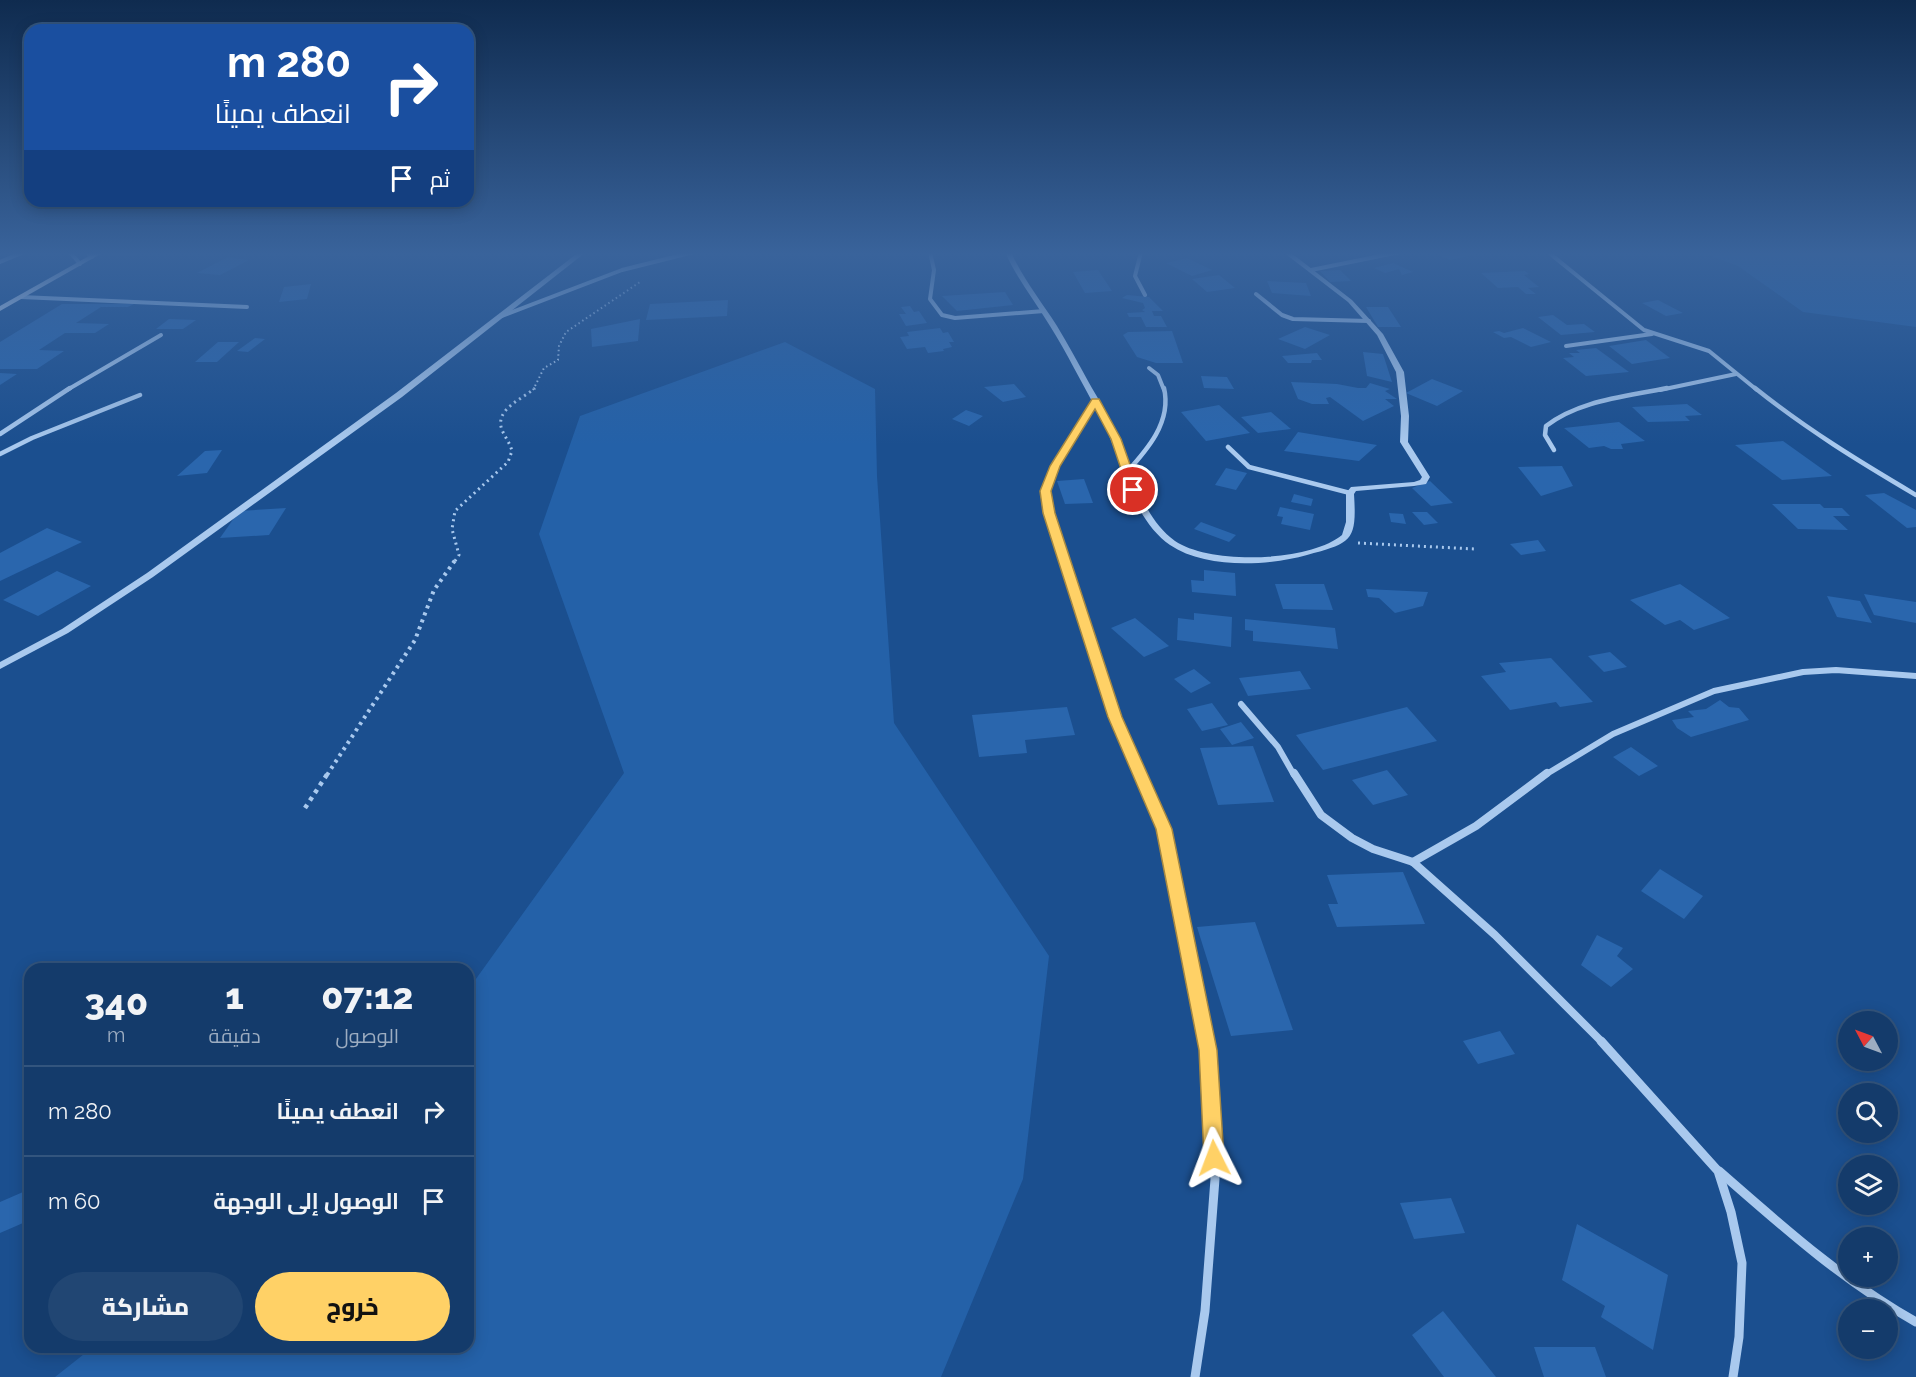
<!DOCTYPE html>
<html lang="ar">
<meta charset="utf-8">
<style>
:root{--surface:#143b6b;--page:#214673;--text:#f1f3f6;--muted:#9dadc1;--line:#33557e;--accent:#ffd166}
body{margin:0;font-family:Raleway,Cairo,sans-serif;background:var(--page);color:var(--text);direction:rtl;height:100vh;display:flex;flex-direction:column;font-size:22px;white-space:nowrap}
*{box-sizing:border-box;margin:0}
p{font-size:20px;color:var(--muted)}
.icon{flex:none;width:33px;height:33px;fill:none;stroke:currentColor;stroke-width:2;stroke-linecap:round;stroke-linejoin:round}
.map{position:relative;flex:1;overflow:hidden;direction:ltr}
.drawer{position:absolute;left:24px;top:963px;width:450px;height:390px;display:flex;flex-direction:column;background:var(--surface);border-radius:18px;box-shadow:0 3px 15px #0003,0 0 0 2px var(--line);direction:rtl}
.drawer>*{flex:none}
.guide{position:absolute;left:24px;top:24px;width:450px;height:183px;border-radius:18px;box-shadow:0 3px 15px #0003,0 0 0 2px var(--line);direction:rtl;background:#1a4fa0;color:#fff;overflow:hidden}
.needle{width:39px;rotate:311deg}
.buttons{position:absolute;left:1838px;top:1011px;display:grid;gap:12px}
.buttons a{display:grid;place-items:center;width:60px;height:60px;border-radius:50%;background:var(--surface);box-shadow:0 3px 15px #0003,0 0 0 2px var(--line);font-size:30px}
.pin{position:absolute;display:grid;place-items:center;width:51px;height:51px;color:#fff;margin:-26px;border:3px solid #fff;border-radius:50%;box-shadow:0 2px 6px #0007}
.me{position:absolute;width:66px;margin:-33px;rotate:357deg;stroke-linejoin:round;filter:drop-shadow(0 0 4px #0008)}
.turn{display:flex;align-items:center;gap:21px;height:126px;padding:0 24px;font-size:27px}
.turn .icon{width:78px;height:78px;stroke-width:2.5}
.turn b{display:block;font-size:42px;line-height:51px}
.then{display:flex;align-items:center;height:57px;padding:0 24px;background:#0003;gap:12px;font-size:22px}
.eta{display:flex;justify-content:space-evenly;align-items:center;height:102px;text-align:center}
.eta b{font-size:36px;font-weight:800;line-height:42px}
.button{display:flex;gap:12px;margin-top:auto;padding:12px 24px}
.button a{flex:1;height:69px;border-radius:36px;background:var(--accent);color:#111;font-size:24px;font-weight:800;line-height:69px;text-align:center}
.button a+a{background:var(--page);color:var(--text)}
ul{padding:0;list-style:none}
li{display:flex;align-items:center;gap:18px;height:90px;padding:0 24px;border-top:2px solid var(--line)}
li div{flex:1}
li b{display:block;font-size:22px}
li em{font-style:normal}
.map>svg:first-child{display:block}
.green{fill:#2461a8}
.building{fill:#2a66ad}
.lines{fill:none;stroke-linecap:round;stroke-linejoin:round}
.path-far3{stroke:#a9c9ee;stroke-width:2;stroke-dasharray:1.5 3;stroke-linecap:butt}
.path-far2{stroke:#a9c9ee;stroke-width:3;stroke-dasharray:2 4;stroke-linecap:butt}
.path-far1{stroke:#a9c9ee;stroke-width:4;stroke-dasharray:3 4.5;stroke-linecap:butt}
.path{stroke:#a9c9ee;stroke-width:4.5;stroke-dasharray:4 5;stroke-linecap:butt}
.minor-far4{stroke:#a9c9ee;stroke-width:4}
.minor-far3{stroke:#a9c9ee;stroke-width:4.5}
.minor-far2{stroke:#a9c9ee;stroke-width:6}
.minor-far1{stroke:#a9c9ee;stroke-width:8}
.minor{stroke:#a9c9ee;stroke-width:9}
.tertiary{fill:#a9c9ee;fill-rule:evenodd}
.secondary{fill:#d6e6fa;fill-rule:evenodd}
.route{fill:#ffd166;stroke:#a68842;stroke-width:1.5}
</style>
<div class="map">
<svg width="1916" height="1377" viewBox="0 0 1916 1377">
<rect width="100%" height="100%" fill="#1b4f8f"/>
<!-- green -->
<g class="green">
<path d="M1701,252H1916V327L1803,312L1738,266Z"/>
<path d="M785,342L875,389L877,476L894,723L1049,956L1023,1179L941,1377H55L93,1347H468V990L624,773L539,534L580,416Z"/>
</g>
<!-- building -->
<g class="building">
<path d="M114,252H141L134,256H108Z"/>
<path d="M1433,252H1481V253L1450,260Z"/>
<path d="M228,257L249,260L220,275L197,273Z"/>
<path d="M1187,258L1212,270L1192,276L1166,263Z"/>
<path d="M1393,263L1413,272L1402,275L1399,269L1385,273L1374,268Z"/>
<path d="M1098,270L1112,291L1085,293L1073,272Z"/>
<path d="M1340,270L1351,281L1330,282L1320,271Z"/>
<path d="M1525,271L1529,274L1524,275L1539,287L1528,288L1536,294H1526L1518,287L1498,288L1481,273Z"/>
<path d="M1219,275L1235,288L1207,292L1192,279Z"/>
<path d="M1267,281L1306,283L1311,296L1272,293Z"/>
<path d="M311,284L307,299L279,302L284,287Z"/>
<path d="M1005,292L1013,305L957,311L942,296Z"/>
<path d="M1127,295L1149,297L1163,311H1152L1154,316H1161L1167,327H1146L1141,317H1129L1127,313L1145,312L1142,310L1145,308L1143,303L1122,298Z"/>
<path d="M728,300L727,316L646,320L650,304Z"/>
<path d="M1658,300L1683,313L1666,316L1642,303Z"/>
<path d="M62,304H134L128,307H101L76,323L109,324L95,333H65L39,350L64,351L37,369H0V342Z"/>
<path d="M910,306L914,312L919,311L927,323L906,326L899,314H906L901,307Z"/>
<path d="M1366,307H1388L1401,327H1378Z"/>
<path d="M1553,315L1567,325L1584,324L1595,332L1561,335L1538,317Z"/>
<path d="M169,319L196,320L183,329H156Z"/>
<path d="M640,319L638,341L592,347L591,329Z"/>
<path d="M1305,327L1330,335L1305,349L1278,339Z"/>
<path d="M940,328L943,333L948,332L954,342H949L952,347L943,349L944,351L928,353L925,347L907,349L900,337L909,336L907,332Z"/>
<path d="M1523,328L1551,342L1531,347L1511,337L1504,338L1493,332L1499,331L1504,333Z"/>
<path d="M1172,331L1183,363H1156L1137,357L1123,335L1128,332Z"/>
<path d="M255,338L265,339L248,352L237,351Z"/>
<path d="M1646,340L1670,358L1632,364L1609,346Z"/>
<path d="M218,342H239L217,362H195Z"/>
<path d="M1596,348L1629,372L1586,376L1563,358L1574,357L1569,353H1580L1576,350Z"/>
<path d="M1363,352L1383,354L1392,382L1367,376Z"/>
<path d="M1317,353L1322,360H1312L1311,363H1288L1282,356Z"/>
<path d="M0,373L17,374L0,385Z"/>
<path d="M1201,376L1227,377L1234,389L1204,388Z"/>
<path d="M1432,379L1463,391L1437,406L1406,393Z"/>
<path d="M1291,382L1337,384L1358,388H1366L1370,383L1390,389L1385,391L1397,399H1385L1394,406L1363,421L1330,397L1326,398L1329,404H1312L1298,399Z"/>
<path d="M1014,384L1026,397L1003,402L984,387Z"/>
<path d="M1687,404L1702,415L1685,416L1690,421L1648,422L1632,407Z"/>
<path d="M1219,405L1250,433L1206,441L1181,412Z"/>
<path d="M966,410L983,416L969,426L952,419Z"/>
<path d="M1271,412L1291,429L1258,433L1241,417Z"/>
<path d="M1619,422L1645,441L1621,444L1623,449H1611L1604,446L1589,448L1564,428Z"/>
<path d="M1298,432L1377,445L1359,461L1284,451Z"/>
<path d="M1783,441L1832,476L1782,480L1735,445Z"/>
<path d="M222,450L207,473L177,476L205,451Z"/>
<path d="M1562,466L1573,486L1541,496L1518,467Z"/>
<path d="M1226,468L1247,473L1236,490L1215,485Z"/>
<path d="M1084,479L1093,503L1065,504L1057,481Z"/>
<path d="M1430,481L1453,503L1431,506L1412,488Z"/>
<path d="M1884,493L1916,510V527L1907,528L1865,495Z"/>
<path d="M1294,494L1313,499L1311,506L1291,502Z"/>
<path d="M1772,504H1820L1824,508H1842L1850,516H1833L1848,530L1798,529Z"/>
<path d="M1280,507L1314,514L1310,530L1281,524L1283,517L1277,516Z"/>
<path d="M286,508L269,535L220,538L239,511Z"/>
<path d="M1412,512H1427L1438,523L1424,525Z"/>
<path d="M1389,513L1403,514L1406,524L1391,522Z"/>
<path d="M1201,522L1236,535L1229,542L1194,529Z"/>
<path d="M47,528L82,542L0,581V553Z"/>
<path d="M1538,540L1546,551L1521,555L1510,544Z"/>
<path d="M1204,570L1235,573L1236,596L1192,592L1191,580L1204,581Z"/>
<path d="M57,571L91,586L38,616L3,600Z"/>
<path d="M1275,584H1324L1333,610L1283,609Z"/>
<path d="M1680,584L1730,618L1694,630L1680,620L1665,625L1630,600Z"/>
<path d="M1366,589L1428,592L1423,606L1395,613L1379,598L1368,597Z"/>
<path d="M1864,594L1916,602V623L1874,615Z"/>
<path d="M1827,596L1860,601L1872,623L1837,617Z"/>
<path d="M1194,613L1232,617L1231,647L1177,640L1178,618L1194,620Z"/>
<path d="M1135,618L1169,646L1144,657L1111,628Z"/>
<path d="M1245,619L1335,628L1338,649L1253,641V631L1245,630Z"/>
<path d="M1610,652L1627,667L1604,672L1588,656Z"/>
<path d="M1551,658L1593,702L1560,707L1556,702L1510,710L1481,676L1506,672L1499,663Z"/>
<path d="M1194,669L1211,683L1191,693L1174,679Z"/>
<path d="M1300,671L1311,689L1248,696L1239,678Z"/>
<path d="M1720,700L1729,707L1739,708L1749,720L1691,737L1677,728L1672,720L1694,717L1688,711L1706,709Z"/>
<path d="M1212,703L1228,725L1202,731L1187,709Z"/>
<path d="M1067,707L1075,735L1025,740L1027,753L979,757L972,715Z"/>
<path d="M1407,707L1437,741L1323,770L1296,735Z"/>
<path d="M1241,722L1254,738L1232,745L1220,729Z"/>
<path d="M1253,746L1274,802L1218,805L1200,748Z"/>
<path d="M1631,747L1658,766L1639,776L1613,757Z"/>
<path d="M1387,770L1408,795L1373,805L1352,780Z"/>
<path d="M1660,869L1703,896L1684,919L1641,891Z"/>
<path d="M1403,872L1425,924L1337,927L1328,904H1338L1327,875Z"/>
<path d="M1255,922L1293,1030L1231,1036L1197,927Z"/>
<path d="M1597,935L1623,948L1617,956L1633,969L1611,987L1581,965Z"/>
<path d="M1500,1031L1515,1054L1478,1064L1463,1041Z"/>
<path d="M30,1189V1220L0,1233V1202Z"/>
<path d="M1451,1198L1465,1233L1414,1239L1400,1203Z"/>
<path d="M1577,1224L1668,1275L1653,1350L1601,1317L1605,1306L1562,1280Z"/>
<path d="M1443,1311L1496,1377H1444L1412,1335Z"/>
<path d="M1534,1347H1595L1606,1377H1544Z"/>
</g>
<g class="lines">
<!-- path-far3 -->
<path class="path-far3" d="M533,390L544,368L558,360L559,346L566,332L640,282"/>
<!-- path-far2 -->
<g class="path-far2">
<path d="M1358,543L1475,549"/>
<path d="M455,561L459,555L452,529L455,511L508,462L512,451C510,443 505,437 502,430C494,409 523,399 535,388"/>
</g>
<!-- path-far1 -->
<path class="path-far1" d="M327,775L415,640L434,590L456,559"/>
<!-- path -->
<path class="path" d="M305,808L328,773"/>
<!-- minor-far4 -->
<g class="minor-far4">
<path d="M70,252L80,264"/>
<path d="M86,252L92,257"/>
<path d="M930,252L934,270L930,299L942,315L955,318L1044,311"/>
<path d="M1141,252L1135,276L1145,295"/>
<path d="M1548,252L1644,330L1709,351L1757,390"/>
<path d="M0,262L24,252"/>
<path d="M1311,270L1400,252"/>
<path d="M1256,294L1282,315L1293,319L1369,321"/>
<path d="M21,297L247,307"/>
<path d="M502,316L622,270L694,252"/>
<path d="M1566,346L1652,334"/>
<path d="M1149,368L1158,375L1164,390"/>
<path d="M67,390L161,335"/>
<path d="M1660,390L1736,374"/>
</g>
<!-- minor-far3 -->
<g class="minor-far3">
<path d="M1755,388C1806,429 1860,462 1916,495"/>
<path d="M0,434L70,388"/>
<path d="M1228,447L1249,467L1350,493"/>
<path d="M1554,450L1545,435L1546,426C1580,400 1625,397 1667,388"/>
<path d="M0,454L32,438L140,395"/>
<path d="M1126,473C1147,450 1172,422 1164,388"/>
<path d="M1064,561C1058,540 1045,515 1046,492C1047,469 1082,422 1095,401"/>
</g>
<!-- minor-far2 -->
<g class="minor-far2">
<path d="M1064,559L1115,717L1140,775"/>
<path d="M1241,704L1278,747L1294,775"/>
<path d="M1545,775L1613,734L1714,691L1803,672L1836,670L1916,676"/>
</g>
<!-- minor-far1 -->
<g class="minor-far1">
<path d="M1140,773L1164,829L1207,1043"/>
<path d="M1294,773L1321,815L1352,838L1373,849L1413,862L1495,935L1603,1043"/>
<path d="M1413,862L1476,826L1547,773"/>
</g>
<!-- minor -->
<g class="minor">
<path d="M1601,1041L1718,1171L1731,1212L1742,1263L1739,1337L1733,1377"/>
<path d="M1719,1171C1782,1226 1843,1281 1916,1322"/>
<path d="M1195,1377L1205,1311L1215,1179L1206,1041"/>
</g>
<!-- tertiary -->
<g class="tertiary">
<path d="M579,252H586L402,397L153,577L68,633L0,669V662L62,629L147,573L396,393Z"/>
<path d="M1005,252H1011C1023,279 1041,301 1057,326C1068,344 1078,363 1088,381C1098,399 1109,415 1117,434C1132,470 1141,516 1175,541C1210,565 1309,562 1342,535L1346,522V493L1351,487L1414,482L1420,480L1422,477L1400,442L1401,416L1396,372L1377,335L1348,302L1283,252H1290L1352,300L1383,334L1404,372L1409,416L1408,442L1430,477L1426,484L1414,486L1356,491L1354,494C1357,541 1352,543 1307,555C1268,566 1205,569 1170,545C1158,537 1147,523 1140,510C1122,479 1115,442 1097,410C1081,382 1067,353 1050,326C1035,301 1017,279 1005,252Z"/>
</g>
<!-- secondary -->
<path class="secondary" d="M96,252H104L0,311V306Z"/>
</g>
<!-- sky -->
<linearGradient id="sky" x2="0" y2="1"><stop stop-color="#0f2b4f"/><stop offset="0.57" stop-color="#39639b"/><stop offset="1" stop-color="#39639b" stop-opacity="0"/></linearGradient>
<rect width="1916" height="445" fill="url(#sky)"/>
<!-- route -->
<path class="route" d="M1092,399H1099L1121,439L1139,490L1133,493L1128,490L1111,439L1095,409L1060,466L1051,491L1055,513L1122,717L1172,829L1217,1050L1224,1158L1221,1165L1214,1168L1207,1165L1204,1158L1199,1050L1156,829L1108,717L1043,513L1040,491L1050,466Z"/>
</svg>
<div class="buttons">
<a><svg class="needle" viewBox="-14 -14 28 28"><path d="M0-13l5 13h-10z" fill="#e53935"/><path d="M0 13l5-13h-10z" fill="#9dadc1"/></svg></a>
<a><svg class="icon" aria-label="search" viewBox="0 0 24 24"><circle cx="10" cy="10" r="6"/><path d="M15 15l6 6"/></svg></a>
<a><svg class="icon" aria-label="layers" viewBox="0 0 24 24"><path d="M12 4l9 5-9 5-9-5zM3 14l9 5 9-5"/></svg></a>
<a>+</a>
<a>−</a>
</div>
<div class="pin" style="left:1133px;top:490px;background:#d93025"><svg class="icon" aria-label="arrive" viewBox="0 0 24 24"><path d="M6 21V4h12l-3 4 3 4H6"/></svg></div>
<svg class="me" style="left:1214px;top:1158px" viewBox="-20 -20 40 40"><path d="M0-17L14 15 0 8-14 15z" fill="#ffd166" stroke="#fff" stroke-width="4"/></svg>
<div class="guide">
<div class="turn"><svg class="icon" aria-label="right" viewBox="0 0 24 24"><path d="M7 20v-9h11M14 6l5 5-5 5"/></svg><div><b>280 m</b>انعطف يمينًا</div></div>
<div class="then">ثم<svg class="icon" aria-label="arrive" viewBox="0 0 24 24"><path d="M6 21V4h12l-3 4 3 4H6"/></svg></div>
</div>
<section class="drawer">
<div class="eta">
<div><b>07:12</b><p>الوصول</p></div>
<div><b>1</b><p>دقيقة</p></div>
<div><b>340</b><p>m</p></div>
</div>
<ul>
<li><svg class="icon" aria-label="right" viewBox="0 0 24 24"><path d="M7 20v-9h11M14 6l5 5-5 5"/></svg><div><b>انعطف يمينًا</b></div><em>280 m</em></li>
<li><svg class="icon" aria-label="arrive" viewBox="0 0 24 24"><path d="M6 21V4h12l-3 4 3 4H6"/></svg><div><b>الوصول إلى الوجهة</b></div><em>60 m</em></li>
</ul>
<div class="button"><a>خروج</a><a>مشاركة</a></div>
</section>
</div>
